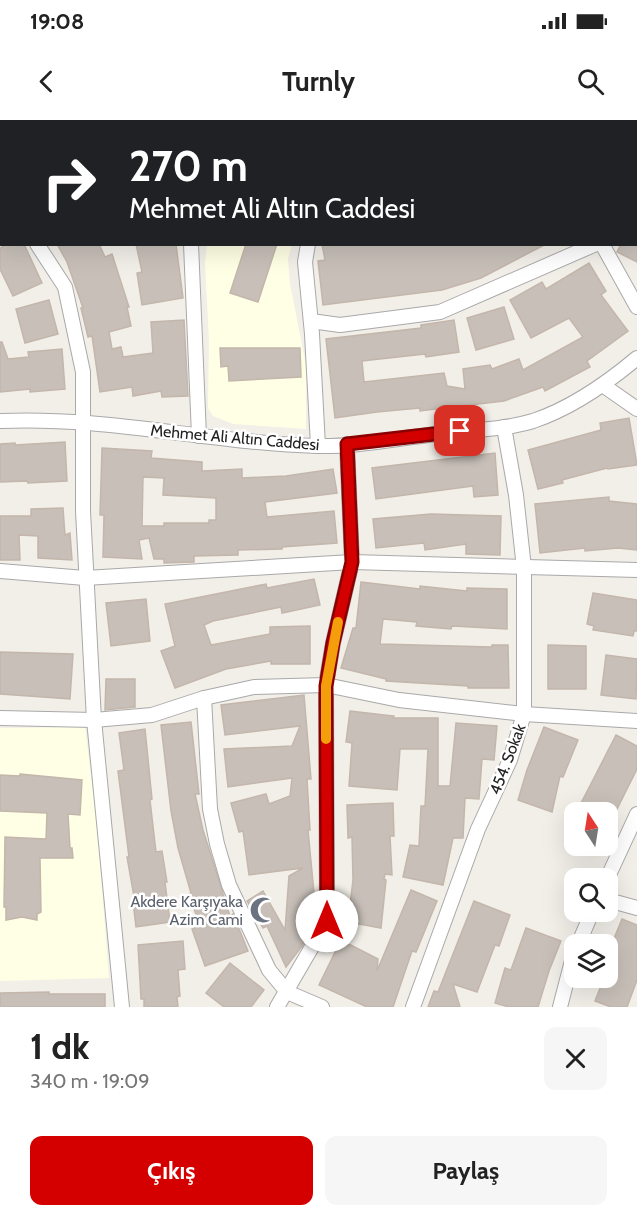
<!DOCTYPE html>
<html lang="tr">
<meta charset="utf-8">
<style>
:root{--surface:#fff;--page:#f6f6f6;--text:#222;--muted:#767676;--accent:#d40000}
body{margin:0;font-family:Cabin,sans-serif;background:var(--page);color:var(--text);height:100vh;display:flex;flex-direction:column;font-size:22px;white-space:nowrap}
*{box-sizing:border-box;margin:0}
p{font-size:20px;color:var(--muted)}
.icon{flex:none;width:33px;height:33px;fill:none;stroke:currentColor;stroke-width:2;stroke-linecap:round;stroke-linejoin:round}
.map{position:relative;height:887px;overflow:hidden}
.side{display:flex;flex-direction:column;background:var(--surface);flex:1}
.side>*{flex:none}
.hud{position:absolute;left:0px;top:0px;width:638px;height:126px;box-shadow:0 6px 24px #0002;background:#202124;color:#fff;overflow:hidden}
.needle{width:39px;rotate:348deg}
.controls{position:absolute;left:564px;top:682px;display:grid;gap:12px}
.controls a{display:grid;place-items:center;width:54px;height:54px;border-radius:12px;background:var(--surface);box-shadow:0 6px 24px #0002;font-size:30px}
.pin{position:absolute;display:grid;place-items:center;width:51px;height:51px;color:#fff;margin:-26px;border-radius:12px;box-shadow:0 3px 9px #0006}
.me{position:absolute;width:66px;margin:-33px;rotate:0deg;stroke-linejoin:round;filter:drop-shadow(0 0 4px #0008)}
.turn{display:flex;align-items:center;gap:21px;height:126px;padding:0 30px;font-size:27px}
.turn .icon{width:78px;height:78px;stroke-width:2.5}
.turn b{display:block;font-size:42px;line-height:51px}
.round{display:grid;place-items:center;flex:none;width:63px;height:63px;border-radius:12px;background:var(--page)}
.headline{display:flex;align-items:center;justify-content:space-between;height:102px;padding:0 30px}
h1{font-size:36px;font-weight:700;line-height:45px}
.cta{display:flex;gap:12px;margin-top:auto;padding:12px 30px}
.cta a{flex:1;height:69px;border-radius:12px;background:var(--accent);color:#fff;font-size:24px;font-weight:700;line-height:69px;text-align:center}
.cta a+a{background:var(--page);color:var(--text)}
.status{display:flex;justify-content:space-between;align-items:center;height:42px;padding:0 30px;background:var(--surface);direction:ltr}
.status svg{height:16px;fill:currentColor}
header{display:flex;justify-content:space-between;align-items:center;height:78px;padding:0 30px;background:var(--surface);font-size:27px;font-weight:700}
.map>svg:first-child{display:block}
.education{fill:#ffffe5}
.building{fill:#c7bfb8;stroke:#c4b6ab;stroke-width:1.5;fill-rule:evenodd}
.lines{fill:none;stroke-linecap:round;stroke-linejoin:round}
.minor-casing{stroke:#a9a9a9;stroke-width:16}
.minor{stroke:#fff;stroke-width:14}
.route-casing{stroke:#8a0000;stroke-width:15}
.route{stroke:#d40000;stroke-width:10}
.slow{stroke:#f59e0b;stroke-width:10}
.labels{text-anchor:middle;stroke-width:5;stroke-linejoin:round;paint-order:stroke}
.street-label{font-size:16px;fill:#222;stroke:#fff}
.worship-label{font-size:16px;fill:#5b616d;stroke:#fff;text-anchor:end}
</style>
<div class="status"><b>19:08</b><svg viewBox="0 0 49 12"><path d="M0 12V9h3v3zM5 12V6h3v6zM10 12V3h3v9zM15 12V0h3v12zM26 1h20v11H26zM47 4h2v5h-2z"/></svg></div>
<header><svg class="icon" aria-label="back" viewBox="0 0 24 24"><path d="M15 5l-7 7 7 7"/></svg>Turnly<svg class="icon" aria-label="search" viewBox="0 0 24 24"><circle cx="10" cy="10" r="6"/><path d="M15 15l6 6"/></svg></header>
<div class="map">
<svg width="637" height="887" viewBox="0 0 637 887">
<rect width="100%" height="100%" fill="#f2efe9"/>
<!-- education -->
<g class="education">
<path d="M207,125H292L288,139L290,164L306,245V309L233,304L213,296L208,288L209,221L205,143Z"/>
<path d="M85,607L97,705L109,858L0,861V608Z"/>
</g>
<!-- building -->
<g class="building">
<path d="M7,124H24L42,163L13,176L0,149V128Z"/>
<path d="M57,124H99L105,137L112,134L129,187H127L131,206L109,212L112,229L121,227L123,237L153,233L151,202L184,200L188,276L162,277L161,271L133,276L132,267L100,272L92,216L88,217L81,188H83L67,142Z"/>
<path d="M136,124H176L183,178L142,185L137,153L142,152Z"/>
<path d="M246,124H277L258,182L230,173Z"/>
<path d="M322,124H546L481,158L442,170L323,185L318,141L325,140Z"/>
<path d="M621,124H637V142L617,132Z"/>
<path d="M589,143L606,171L601,175L628,211L587,241L590,247L545,271L543,267L504,281L420,291V288L377,292L335,298L326,219L421,208V205L454,200L459,232L426,237L425,234L362,241L364,262L444,253L447,266L465,269L463,249L490,245L492,249L519,239L523,250L583,217L569,198L531,218L510,180L542,162L546,169Z"/>
<path d="M49,180L58,214L25,223L16,189Z"/>
<path d="M504,187L514,219L476,230L467,198Z"/>
<path d="M0,222H2L8,239L29,237L28,232L62,229L65,269L30,272V269L0,272Z"/>
<path d="M220,228H300L301,257L229,261L228,246L221,247Z"/>
<path d="M629,298L637,345L608,349L607,348L562,360L563,363L538,369L528,330L601,310L600,303Z"/>
<path d="M65,322L67,361L28,363L27,361L0,362V324L15,323V325Z"/>
<path d="M102,328L152,331L151,338L202,342V351L242,349V358L286,356L333,349L337,373L265,382L267,397L334,391L337,423L282,427V429L238,430V435L194,436V442L164,443V439H154L149,418L139,420L142,439L103,437L104,395H100ZM143,357L164,358L163,375L216,378V400H209V403H164V406H142Z"/>
<path d="M495,333L498,375L474,377L473,366L376,379L372,348Z"/>
<path d="M609,377V381L637,384V430L618,428L585,431V428L540,433L535,384Z"/>
<path d="M63,388L65,415L70,413L72,440L38,438V416L19,415L20,440H0V396H31V389Z"/>
<path d="M431,394L501,396L500,435L466,434V424L425,430L424,423L376,428L373,399Z"/>
<path d="M314,459L320,485L282,493L281,487L213,501L204,505L211,525L270,514V507L310,506V544H271V541L226,549L175,568L161,531L175,526L165,484L266,464L267,468Z"/>
<path d="M361,462L420,469V466L467,471V468L507,469V509L452,506L451,509L416,506L417,502L383,499L380,524L492,527V525H508L509,568H468V566L386,561V559L341,548L353,508H356Z"/>
<path d="M593,473L637,480V511H634L633,516L593,510L594,506L587,504Z"/>
<path d="M146,479L150,521L111,526L106,483Z"/>
<path d="M548,525L586,526V569H548Z"/>
<path d="M0,532L73,534L70,579L0,574Z"/>
<path d="M606,535L637,539L636,579L601,575Z"/>
<path d="M106,559H135V587L105,590Z"/>
<path d="M304,575L311,659H307L310,710H308L314,773L312,794L309,793L311,809L302,826L286,847L267,806L263,808L247,781L263,771L285,810L289,756L303,748L249,755L243,711L239,712L231,683L266,674L269,684L290,676L292,658L228,667L224,629L292,626L300,606L225,615L221,585Z"/>
<path d="M350,591L394,596L393,598H438V666H450L456,603L497,606L494,640L482,639L479,679L465,678L463,718H453L443,765L403,757L410,725L419,726L421,686H425L428,629H400L397,670L349,666L352,623L346,622Z"/>
<path d="M191,602L199,674H195L203,710L230,796L233,794L248,831L205,846L192,809L200,806L189,774L191,773L178,728L171,691L161,605Z"/>
<path d="M544,607L578,620L563,657L560,656L552,692L518,680L527,650Z"/>
<path d="M145,609L152,679L150,680L156,732L162,731L167,762H165L170,802L136,807L133,782H135L127,737H129L118,651L124,650L119,613Z"/>
<path d="M616,615L637,626V649L615,693H576Z"/>
<path d="M20,654L82,660L80,695L68,694L70,728H72L73,738H40L41,792L37,794V800L22,797L6,800V787H4L5,717L46,719L47,693L0,691V655L20,656Z"/>
<path d="M393,683L394,716H390L392,755L385,754L384,759L386,760L381,808L348,802L353,760L352,717L348,718L347,685Z"/>
<path d="M411,770L437,781L416,832L412,831L393,887H367L319,865L341,820L378,839L377,851Z"/>
<path d="M474,781L510,795L499,826L495,825L477,872L453,864L460,887H428L434,871L438,872Z"/>
<path d="M622,799L637,805V860L627,887H611L595,881L604,858H608V849L613,835L608,833Z"/>
<path d="M526,808L561,821L549,851L538,887H509L495,883L505,848L511,850Z"/>
<path d="M183,821L185,849L178,850L180,876L177,877L178,887H144V879H141L138,825Z"/>
<path d="M230,843L264,870L251,887H224L206,873Z"/>
<path d="M49,872V874H105V887H0V873Z"/>
</g>
<g class="lines">
<!-- minor casing -->
<g class="minor-casing">
<g id="minor">
<path d="M102,0L104,2"/>
<path d="M521,0L523,2"/>
<path d="M239,2L241,0"/>
<path d="M342,2L343,0"/>
<path d="M558,2L560,0"/>
<path d="M0,79L2,81"/>
<path d="M37,124L65,167L83,252V391L94,600L122,887"/>
<path d="M191,124L199,316"/>
<path d="M308,124L305,142L312,214L318,326"/>
<path d="M602,124L637,187"/>
<path d="M311,201L340,205L440,192L596,124"/>
<path d="M604,266L637,289"/>
<path d="M0,301C106,296 211,323 317,326C357,327 398,318 438,314C469,310 503,310 533,301C572,288 606,264 637,238"/>
<path d="M0,451L85,458L352,442L637,450"/>
<path d="M204,578L210,689L217,724L229,765L269,850L287,872L322,887"/>
<path d="M0,598L94,600L152,595L204,578L254,567L326,565L399,580L524,594L637,601"/>
<path d="M607,759L637,694"/>
<path d="M608,780L637,788"/>
<path d="M578,825L592,792"/>
<path d="M277,887L327,801L326,565L333,523L352,442L347,324"/>
<path d="M413,887L478,709L510,640L524,594V448L516,375L504,307"/>
<path d="M560,887L574,833"/>
</g>
</g>
<!-- minor -->
<use href="#minor" class="minor"/>
</g>
<g class="lines">
<!-- route casing -->
<g class="route-casing">
<path id="route" d="M327,801L326,566L333,523L352,442L347,324L460,311"/>
</g>
<!-- route -->
<use href="#route" class="route"/>
<!-- slow -->
<path class="slow" d="M326,619V566L338,502"/>
</g>
<!-- icons -->
<defs>
<g id="mosque-bare" transform="scale(2.07)"><path d="M3.5-4.9A6 6 0 1 0 3.5 4.9A5 5 0 1 1 3.5-4.9Z" fill="#6b7280" stroke="#fff" stroke-width="2.5" paint-order="stroke"/></g>
</defs>
<g fill-rule="evenodd">
<use href="#mosque-bare" x="263" y="790"/>
</g>
<g class="labels">
<!-- street labels -->
<g class="street-label">
<text transform="translate(235 317) rotate(5)" y="6">Mehmet Ali Altın Caddesi</text>
<text transform="translate(507 639) rotate(-69)" y="6">454. Sokak</text>
</g>
<!-- worship labels -->
<g class="worship-label">
<text x="243" y="787">Akdere Karşıyaka<tspan x="243" dy="18">Azim Cami</tspan></text>
</g>
</g>
</svg>
<div class="controls">
<a><svg class="needle" viewBox="-14 -14 28 28"><path d="M0-13l5 13h-10z" fill="#e53935"/><path d="M0 13l5-13h-10z" fill="#767676"/></svg></a>
<a><svg class="icon" aria-label="search" viewBox="0 0 24 24"><circle cx="10" cy="10" r="6"/><path d="M15 15l6 6"/></svg></a>
<a><svg class="icon" aria-label="layers" viewBox="0 0 24 24"><path d="M12 4l9 5-9 5-9-5zM3 14l9 5 9-5"/></svg></a>
</div>
<div class="pin" style="left:460px;top:311px;background:#d93025"><svg class="icon" aria-label="arrive" viewBox="0 0 24 24"><path d="M6 21V4h12l-3 4 3 4H6"/></svg></div>
<svg class="me" style="left:327px;top:801px" viewBox="-20 -20 40 40"><circle r="19" fill="#fff"/><path d="M0-13L10 11 0 6-10 11z" fill="#d40000"/></svg>
<div class="hud">
<div class="turn"><svg class="icon" aria-label="right" viewBox="0 0 24 24"><path d="M7 20v-9h11M14 6l5 5-5 5"/></svg><div><b>270 m</b>Mehmet Ali Altın Caddesi</div></div>
</div>
</div>
<section class="side">
<div class="headline"><div><h1>1 dk</h1><p>340 m · 19:09</p></div><a class="round"><svg class="icon" aria-label="close" viewBox="0 0 24 24"><path d="M6 6l12 12M18 6L6 18"/></svg></a></div>
<div class="cta"><a>Çıkış</a><a>Paylaş</a></div>
</section>
